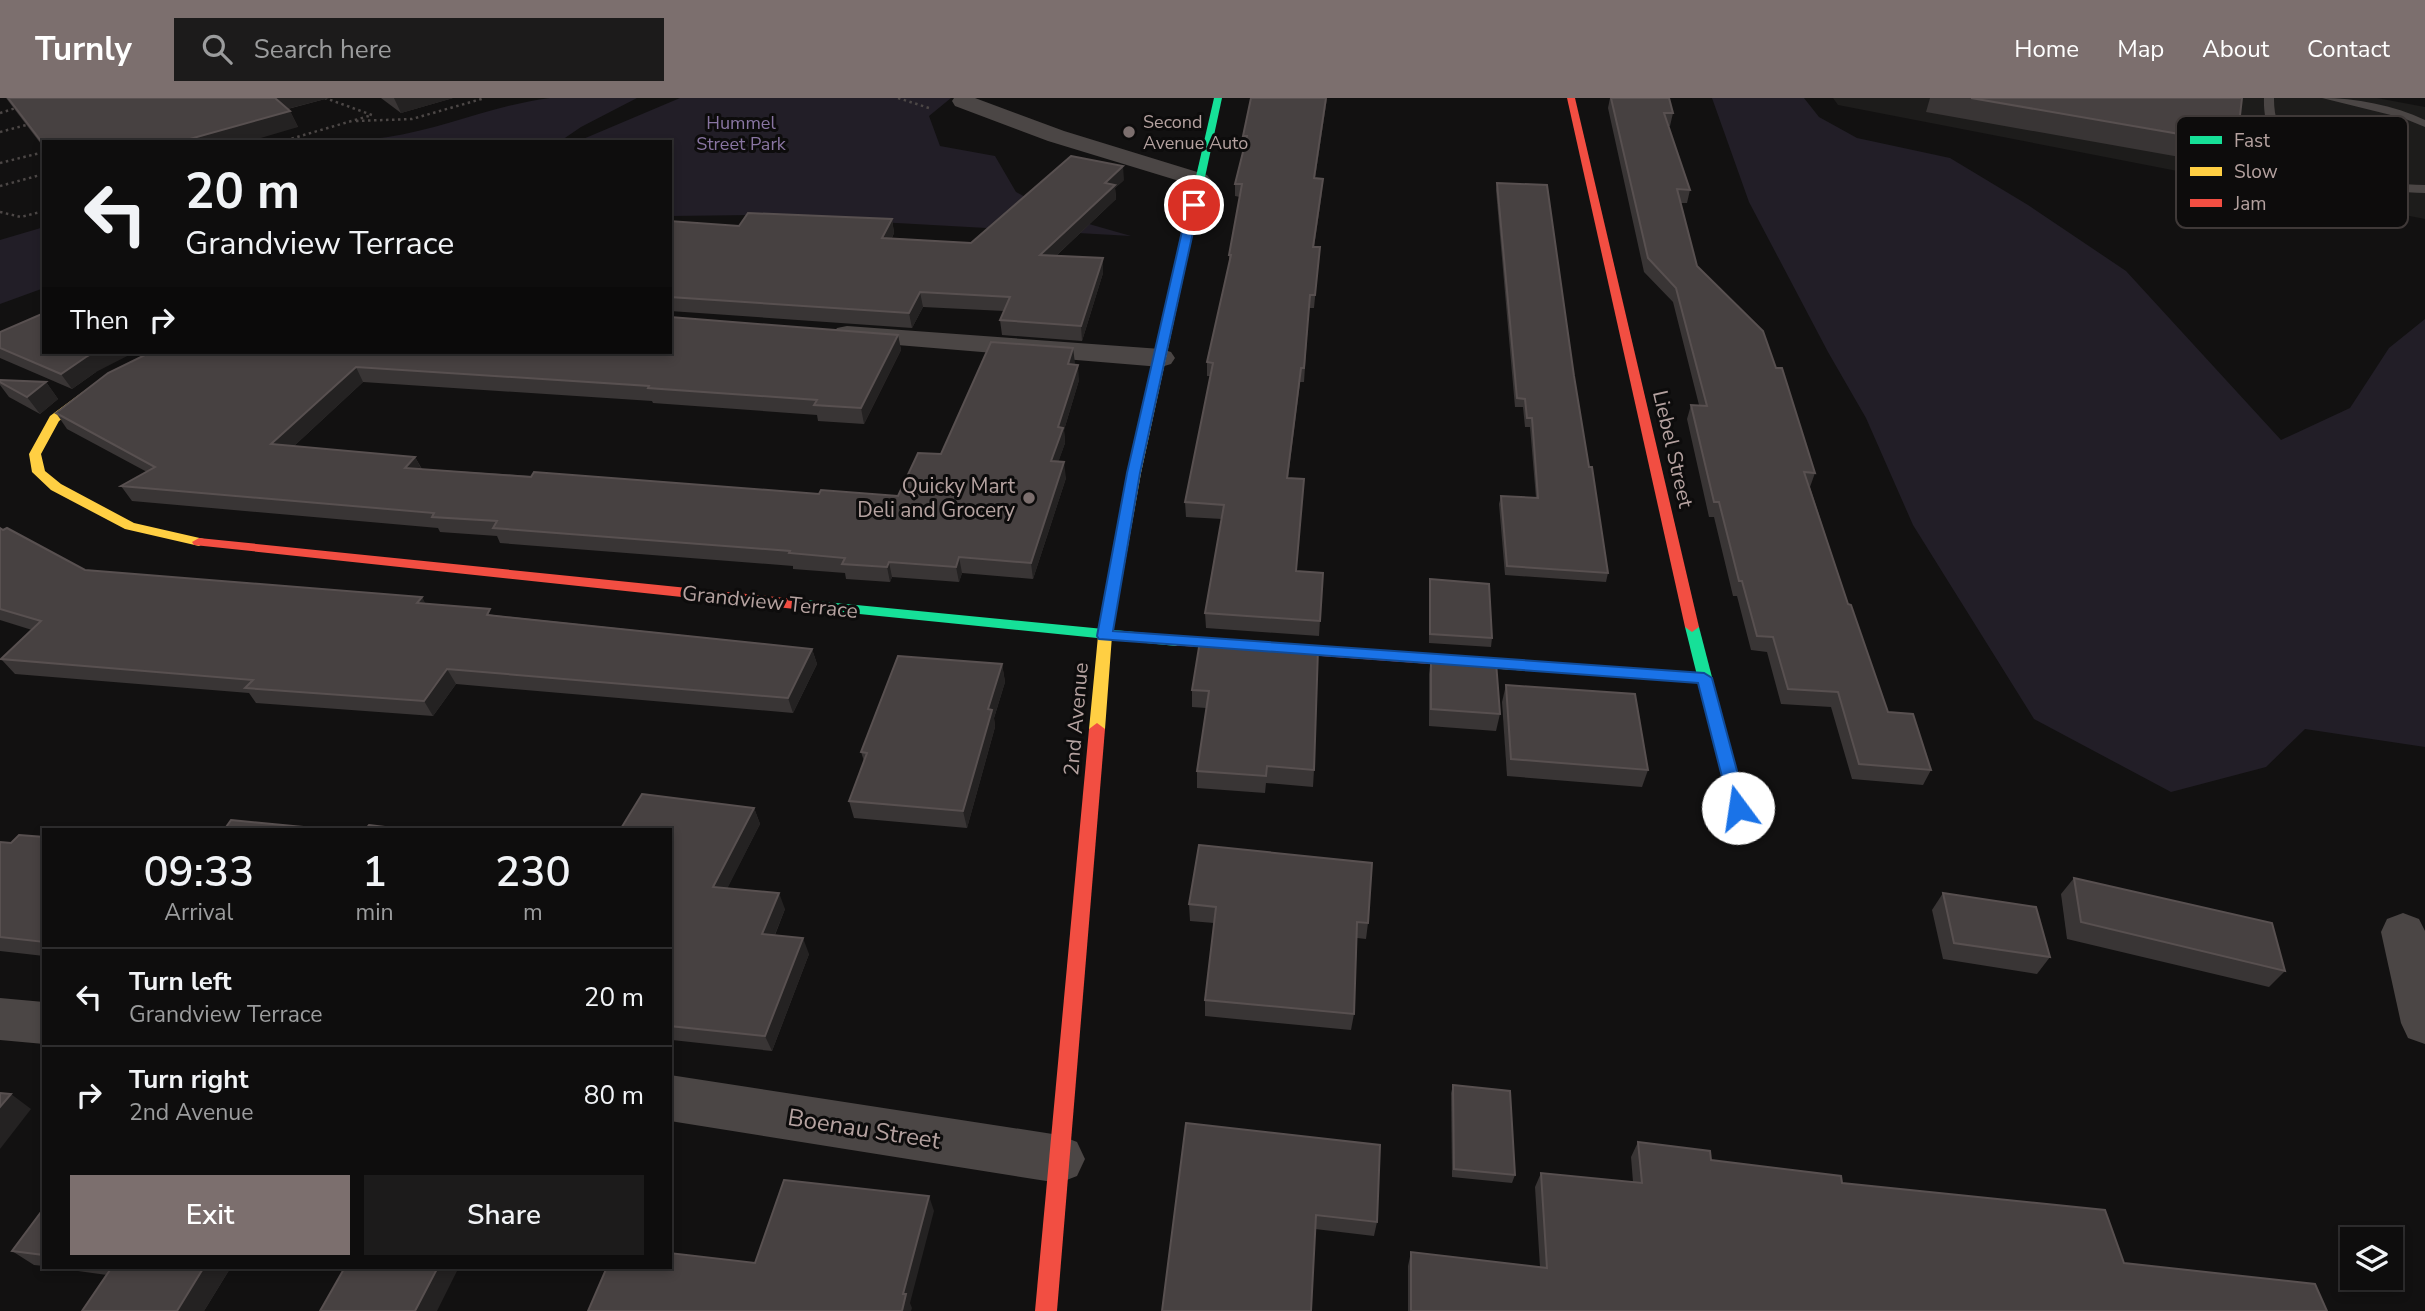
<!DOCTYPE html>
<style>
:root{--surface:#0e0d0d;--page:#1c1b1b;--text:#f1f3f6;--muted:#9b9c9d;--line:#2e2d2e;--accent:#7c6f6e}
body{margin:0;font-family:"Nunito Sans",sans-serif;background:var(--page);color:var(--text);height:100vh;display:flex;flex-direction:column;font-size:26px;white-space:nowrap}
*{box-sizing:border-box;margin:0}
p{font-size:23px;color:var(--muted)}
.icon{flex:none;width:38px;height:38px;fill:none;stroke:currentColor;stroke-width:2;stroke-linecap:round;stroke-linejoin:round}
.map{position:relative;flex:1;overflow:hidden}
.panel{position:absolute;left:42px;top:730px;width:630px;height:441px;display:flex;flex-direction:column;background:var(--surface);border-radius:0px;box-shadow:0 4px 10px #0003,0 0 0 2px var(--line)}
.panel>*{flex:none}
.hud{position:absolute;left:42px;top:42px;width:630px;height:214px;border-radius:0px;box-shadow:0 4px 10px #0003,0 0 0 2px var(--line);background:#0e0d0d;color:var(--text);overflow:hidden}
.tools{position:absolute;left:2340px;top:1129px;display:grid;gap:14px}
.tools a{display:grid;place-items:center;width:63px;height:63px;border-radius:0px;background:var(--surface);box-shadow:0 4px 10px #0003,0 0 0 2px var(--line);font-size:35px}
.pin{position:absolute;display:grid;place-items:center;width:60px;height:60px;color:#fff;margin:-30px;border:4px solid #fff;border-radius:50%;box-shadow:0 2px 7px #0007}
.me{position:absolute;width:77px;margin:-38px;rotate:346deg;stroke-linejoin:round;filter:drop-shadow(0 0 5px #0008)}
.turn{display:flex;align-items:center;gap:24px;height:147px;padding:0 28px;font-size:32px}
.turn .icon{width:91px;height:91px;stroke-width:2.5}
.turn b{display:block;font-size:49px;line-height:60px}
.then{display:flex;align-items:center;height:66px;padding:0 28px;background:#0003;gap:14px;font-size:26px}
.eta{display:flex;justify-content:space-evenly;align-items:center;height:119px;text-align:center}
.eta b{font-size:42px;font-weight:600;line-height:49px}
.primary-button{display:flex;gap:14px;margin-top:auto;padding:14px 28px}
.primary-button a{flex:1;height:80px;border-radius:0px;background:var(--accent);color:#fff;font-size:28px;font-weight:600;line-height:80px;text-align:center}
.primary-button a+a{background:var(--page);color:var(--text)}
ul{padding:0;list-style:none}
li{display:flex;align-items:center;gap:21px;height:98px;padding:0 28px;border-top:2px solid var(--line)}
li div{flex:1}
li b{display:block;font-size:26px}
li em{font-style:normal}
header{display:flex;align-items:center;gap:42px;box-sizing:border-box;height:98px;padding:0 35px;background:var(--accent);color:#fff}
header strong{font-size:33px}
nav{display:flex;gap:38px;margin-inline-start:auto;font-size:24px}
.search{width:490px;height:63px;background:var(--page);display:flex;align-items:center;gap:18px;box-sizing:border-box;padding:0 24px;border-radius:0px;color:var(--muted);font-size:26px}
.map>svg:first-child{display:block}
.built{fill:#1d1c1b}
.green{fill:#221e27}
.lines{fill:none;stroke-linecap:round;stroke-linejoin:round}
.path{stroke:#4c4746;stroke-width:2.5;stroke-dasharray:2.5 3.5;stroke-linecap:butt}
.lane{fill:#4b4645;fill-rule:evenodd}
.street{fill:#4b4645;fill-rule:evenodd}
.fast{fill:#16e098;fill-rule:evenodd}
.slow{fill:#ffcf43;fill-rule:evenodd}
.jam{fill:#f24e42;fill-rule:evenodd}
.wall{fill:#393535}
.shaded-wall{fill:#242222}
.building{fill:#474141;stroke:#585050;stroke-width:2}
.route{fill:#1a73e8;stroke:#114b97;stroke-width:2}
.poi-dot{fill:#7c6f6e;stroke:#0d0c0c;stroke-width:2.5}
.labels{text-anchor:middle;stroke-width:6;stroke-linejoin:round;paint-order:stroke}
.far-poi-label{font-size:18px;fill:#b5a2a0;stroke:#0d0c0c;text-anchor:start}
.far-park-label{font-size:18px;fill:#8975a2;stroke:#0d0c0c}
.street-label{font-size:21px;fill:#b5a2a0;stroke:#0d0c0c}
.poi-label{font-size:21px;fill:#b5a2a0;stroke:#0d0c0c;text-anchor:end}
.near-street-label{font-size:24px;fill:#b5a2a0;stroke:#0d0c0c}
.key{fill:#0d0c0c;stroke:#3f3938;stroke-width:2}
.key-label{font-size:19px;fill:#b5a2a0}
</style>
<header>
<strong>Turnly</strong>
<div class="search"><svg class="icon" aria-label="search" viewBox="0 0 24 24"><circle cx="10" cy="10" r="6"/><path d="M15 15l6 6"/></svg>Search here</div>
<nav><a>Home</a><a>Map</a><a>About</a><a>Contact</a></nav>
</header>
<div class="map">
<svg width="2425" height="1213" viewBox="0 0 2425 1213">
<rect width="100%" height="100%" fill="#121111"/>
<!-- built -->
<path class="built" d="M1833,0H2377L2425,9V121L1838,7Z"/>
<!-- green -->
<g class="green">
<path d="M550,0H637L581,29L559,44H319C341,37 365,43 388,39C443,31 494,7 550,0Z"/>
<path d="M680,0H951L929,18L940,48L995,58L1016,94L1061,118L1131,138L753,117L670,118V44H576Z"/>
<path d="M1712,0H1804L1819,19L1857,40L1950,60L2028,107L2126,173L2281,342L2350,310L2389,250L2425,221V649L2305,631L2266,669L2171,694L2034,621L1913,427L1866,320L1828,254L1749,104Z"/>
<path d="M44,129V190L0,206V142Z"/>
</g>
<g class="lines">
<!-- path -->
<g class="path">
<path d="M898,0L932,11"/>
<path d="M0,15L19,9"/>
<path d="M356,23L412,21L485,0"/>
<path d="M0,34L30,26"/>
<path d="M280,44L372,17L325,0"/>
<path d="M0,65L44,54"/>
<path d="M0,88L44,76"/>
<path d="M0,114L21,119L44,113"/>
</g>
<!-- lane -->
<g class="lane">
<path d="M2264,0H2274C2273,77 2366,85 2425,87V95C2363,93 2261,82 2264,0Z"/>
<path d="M2322,0C2355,0 2394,7 2425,22V29L2403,20Z"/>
</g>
<!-- street -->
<g class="street">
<path d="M954,0H975L1064,33L1207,77L1211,82L1207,87L1199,89L1048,43L955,8L952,3Z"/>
<path d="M847,228L1161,251L1171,254L1175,260L1171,266L1161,269L837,242L833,236L837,230Z"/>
<path d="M2403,815L2419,821L2425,833V946L2408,940L2401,925L2381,834L2387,821Z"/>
<path d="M0,900L44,904V946L0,942Z"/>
<path d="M670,977L1059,1037L1077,1044L1085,1061L1077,1078L1059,1085L670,1023Z"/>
</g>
<!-- fast -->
<g class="fast">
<path d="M1214,0H1222L1193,135L1188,138L1183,135Z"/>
<path d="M795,501L1176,538L1184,543L1176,548L790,509L788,506Z"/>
<path d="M1692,524L1699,529L1746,710L1744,715H1732L1730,710L1685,529Z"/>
</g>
<!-- slow -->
<g class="slow">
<path d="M1188,132L1193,135L1141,375L1112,538L1105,631L1097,637L1089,631L1098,538L1127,375L1183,135Z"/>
<path d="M153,254H168L111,285L59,323L41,356L45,373L61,386L134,425L204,441L206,444L199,448L125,431L51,392L32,374L29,356L50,318L103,279Z"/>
<path d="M1458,558L1704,575L1712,580L1704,585L1458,568L1450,563Z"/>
</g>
<!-- jam -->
<g class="jam">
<path d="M1567,0H1575L1699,529L1692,534L1685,529Z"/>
<path d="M199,440L795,501L802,506L795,511L194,447L192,444Z"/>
<path d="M1176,538L1458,558L1466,563L1458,568L1171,547L1168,543L1171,539Z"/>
<path d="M1097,625L1105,631L1057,1213H1035L1089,631Z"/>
</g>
</g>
<!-- wall -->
<g class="wall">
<path d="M6,0H329L288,11L290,13L298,29L44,44V50Z"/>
<path d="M381,0H453L401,15Z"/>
<path d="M1251,0H1327L1315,80L1322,94L1314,149H1320L1314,210H1309L1304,284H1300L1288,380L1296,473L1323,475L1319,538L1206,530L1205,515L1222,421L1186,419L1185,404L1211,278H1207V264L1229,167V157L1240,99L1235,98V86L1244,50H1242L1243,38Z"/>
<path d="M1610,0H1669L1673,15L1670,28H1668L1690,92L1687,105H1681L1697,168L1776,270L1815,375L1810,389L1848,506L1888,614L1931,672L1923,687L1852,681L1831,609L1781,606L1767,554L1751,552L1737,498H1733L1714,419H1709L1687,321L1691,307H1699L1673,204L1644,174L1608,10Z"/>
<path d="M1930,0H2242L2238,35L2226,55L2215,53L2208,64L1926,14Z"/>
<path d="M1124,82L1115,90L1116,101L1056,158L1103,175L1082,243L1002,237L1000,222L1004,213L923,209L912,230L670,213V123L739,128L892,121L894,135L892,140L971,145Z"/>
<path d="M1497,85L1574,278L1589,369L1608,475L1606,484L1505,477L1499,406L1501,398L1536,400L1530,329H1525L1523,309H1515L1496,92Z"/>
<path d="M0,234L96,274L72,291L0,260Z"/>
<path d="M898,237L901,252L864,326L818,323L817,317L653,305L652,303L363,284L294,348L415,359L422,371L819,396L898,398L941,356L1073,250L1074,267L1079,282L1064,332L1065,345L1058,364L1066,380L1033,481L962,475L959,484L892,479L890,484L846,481L845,475L793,471V468L500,445L497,438L440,434L438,430L132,403L121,388L147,374L67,331L56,315L151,254Z"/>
<path d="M0,282L46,284L58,301L40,316L9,299L0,287Z"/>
<path d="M0,430L85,472L422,499L425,506L494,517L812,551L817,566L793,615L456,586L433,618L256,605L249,595L15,576L1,561L32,532L0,522Z"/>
<path d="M1430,481L1492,540L1491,549L1429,545V490Z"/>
<path d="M1200,543L1314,672L1313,689L1266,685L1265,695L1197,690V673L1206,610L1192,609V592Z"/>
<path d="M1431,559L1500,616L1496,633L1429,628V576Z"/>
<path d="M1002,566L1005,584L994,620L995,629L967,730L854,720L849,703L864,663L861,654Z"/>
<path d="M1506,587L1648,672L1642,689L1507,678L1502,604Z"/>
<path d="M754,710L760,726L727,790L785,811L775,837L809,856L772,953L672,942L670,939V732Z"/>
<path d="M44,739V858L0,853V744L11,745Z"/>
<path d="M2074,780L2285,873L2269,889L2067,841L2061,796Z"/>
<path d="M1943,795L2050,859L2037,876L1943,861L1932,812Z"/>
<path d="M1189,806L1368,825L1366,841L1357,840L1354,916L1351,932L1205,918V902L1214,825L1190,823Z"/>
<path d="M1453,987L1515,1077L1512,1085L1452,1079L1451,995Z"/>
<path d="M1186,1025L1377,1124L1374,1138L1315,1131Z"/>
<path d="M1638,1044L1711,1062L1842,1085L2124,1165L2327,1213H1408V1168L1411,1154L1540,1169L1535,1089L1541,1075L1633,1084L1631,1059Z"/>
<path d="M44,1110V1168L34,1167L12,1153Z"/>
<path d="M49,1169H231L204,1213H82L107,1177Z"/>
</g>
<!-- shaded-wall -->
<g class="shaded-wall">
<path d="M273,0H329L279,13Z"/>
<path d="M394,0H453L401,15Z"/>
<path d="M1326,0H1327L1313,93L1314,80Z"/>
<path d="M290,13L298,29L247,44H179Z"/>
<path d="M1123,68L1124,82L1115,90L1116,101L1041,172L1040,157L1105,85Z"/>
<path d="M1323,81L1322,94L1312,162L1313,149Z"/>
<path d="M892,121L894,135L885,154L882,140Z"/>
<path d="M1103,160V175L1082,243L1081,228Z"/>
<path d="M920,194L923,209L912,230L909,215Z"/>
<path d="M898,237L901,252L864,326L861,310Z"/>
<path d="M1073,250L1075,265L1069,281L1068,266Z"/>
<path d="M95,254H135L96,274L72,291L61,276L86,259Z"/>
<path d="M1078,267L1079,282L1064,332L1065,345L1053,379L1051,363L1058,329Z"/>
<path d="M356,269L363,284L280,361L271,346Z"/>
<path d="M1301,270L1300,284L1286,394L1287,380Z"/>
<path d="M46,284L58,301L40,316L27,299Z"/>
<path d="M415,359L423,374L405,370Z"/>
<path d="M1064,364L1066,380L1033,481L1031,465Z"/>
<path d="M959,459L962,475L959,484L956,469Z"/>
<path d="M889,464L892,479L890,484L887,469Z"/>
<path d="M422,499L430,514L417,505Z"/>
<path d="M812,551L817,566L793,615L788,600Z"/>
<path d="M1002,566L1005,584L994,620L995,629L967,730L963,713L988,611Z"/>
<path d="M447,571L456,586L433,618L424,603Z"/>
<path d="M754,710L760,726L720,805L713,789Z"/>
<path d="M779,795L785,811L769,851L762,836Z"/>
<path d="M803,840L809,856L772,953L765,938Z"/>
<path d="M11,996L31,1011L0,1051V1009Z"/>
<path d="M929,1098L934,1113L910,1205L912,1210L911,1213H902L903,1196Z"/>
<path d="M204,1169H231L204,1213H177Z"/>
<path d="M438,1169H459L437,1213H415Z"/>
</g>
<!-- building -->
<g class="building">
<path d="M8,0H275L290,13L179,44H44V47Z"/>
<path d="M1251,0H1326L1314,80L1323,81L1313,149H1320L1315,197H1310L1304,270H1301L1287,380L1304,381L1296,473L1323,475L1320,523L1205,515L1224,407L1185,404L1213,265L1207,264L1231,157H1229L1242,86H1235L1247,38H1243Z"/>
<path d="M1611,0H1669L1673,15H1664L1690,92L1677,91L1697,168L1763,233L1776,270H1782L1815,375L1804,374L1848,506L1851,507L1888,614L1913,616L1931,672L1859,666L1838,594L1788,591L1773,539L1757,538L1742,483H1739L1719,404H1714L1691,307L1707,308L1676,190L1648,160Z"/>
<path d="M1971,0H2242L2238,35L2221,31L2220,43Z"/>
<path d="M1071,58L1123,68L1105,85L1115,87L1040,157L1103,160L1081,228L1000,222L1010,199L920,194L909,215L670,199V123L739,128L748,115L892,121L882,140L971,145Z"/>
<path d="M1497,85L1547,87L1574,278L1589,369H1592L1608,475L1507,468L1501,398L1538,400L1532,320H1527L1525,301L1517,300Z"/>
<path d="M44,215V254H95L86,259L61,276L0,250V234Z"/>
<path d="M670,219L898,237L861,310L814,307L817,302L648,290L649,288L356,269L271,346L415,359L405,370L531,379L534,374L819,396L821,392L898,398L918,355L941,356L991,244L1073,250L1068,266L1078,267L1058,329L1063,330L1051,363L1064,364L1031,465L959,459L956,469L889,464L887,469L842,466L845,460L789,455L790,453L493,430L497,423L432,419L434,415L121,388L155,369L56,315L108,275L151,254H670Z"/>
<path d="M0,282L46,284L27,299L0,284Z"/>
<path d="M0,430L3,432L7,430L85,472L422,499L417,505L490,511L487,517L812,551L788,600L447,571L424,603L245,590L253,582L1,561L41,523L0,511Z"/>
<path d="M1430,481L1489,486L1492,540L1430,536Z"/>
<path d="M1200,543L1318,551L1314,672L1267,668L1266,678L1197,673L1209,593L1192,592Z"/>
<path d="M898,558L1002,566L988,611L992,612L963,713L849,703L867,655L861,654Z"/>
<path d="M1431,559L1496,564L1500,616L1431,611Z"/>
<path d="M1506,587L1635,596L1648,672L1511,661Z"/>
<path d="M642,696L754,710L713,789L779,795L762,836L803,840L765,938L670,928V732H620Z"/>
<path d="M231,722L335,732H224Z"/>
<path d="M369,727L409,732H365Z"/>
<path d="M19,737L44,739V844L0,839V744L11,745Z"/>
<path d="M1199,747L1372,765L1368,825L1357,824L1354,916L1205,902L1216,809L1189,806Z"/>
<path d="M2074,780L2272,825L2285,873L2081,824Z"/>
<path d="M1943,795L2036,809L2050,859L1954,845Z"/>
<path d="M1453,987L1510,993L1515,1077L1454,1071Z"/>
<path d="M0,995L11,996L0,1009Z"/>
<path d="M1186,1025L1380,1047L1377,1124L1316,1117L1311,1213H1162Z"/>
<path d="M1638,1044L1710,1053L1711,1062L1841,1078L1842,1085L2105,1112L2124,1165L2315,1186L2327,1213H1411V1154L1547,1170L1541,1075L1642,1085Z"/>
<path d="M784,1082L929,1098L903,1196H906L902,1213H588L607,1169H670V1155L755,1165Z"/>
<path d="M44,1110V1157L12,1153Z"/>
<path d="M112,1169H204L177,1213H82Z"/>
<path d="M345,1169H438L415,1213H320Z"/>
</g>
<!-- route -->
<path class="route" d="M1194,104L1199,107L1140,375L1113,533L1704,575L1712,580L1747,710L1744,715H1732L1730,710L1698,585L1099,541L1097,538L1127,375L1188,107Z"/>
<!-- markers -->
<g class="poi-dot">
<circle cx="1129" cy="34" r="7"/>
<circle cx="1029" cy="400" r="7"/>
</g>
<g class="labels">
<!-- far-poi labels -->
<g class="far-poi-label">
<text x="1143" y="30">Second<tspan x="1143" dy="21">Avenue Auto</tspan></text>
</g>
<!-- far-park labels -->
<g class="far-park-label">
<text x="741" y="31">Hummel<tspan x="741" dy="21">Street Park</tspan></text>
</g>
<!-- street labels -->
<g class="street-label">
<text transform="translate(1673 351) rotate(77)" y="7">Liebel Street</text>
<text transform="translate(770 504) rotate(6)" y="7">Grandview Terrace</text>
<text transform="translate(1076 621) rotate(-85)" y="7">2nd Avenue</text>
</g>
<!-- poi labels -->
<g class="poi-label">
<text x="1015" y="395">Quicky Mart<tspan x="1015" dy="24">Deli and Grocery</tspan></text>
</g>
<!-- near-street labels -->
<g class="near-street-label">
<text transform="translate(864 1031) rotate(9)" y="8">Boenau Street</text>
</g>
</g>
<!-- legend -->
<rect x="2176" y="18" width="232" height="112" rx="10" class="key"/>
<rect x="2190" y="38" width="32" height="8" fill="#16e098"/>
<rect x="2190" y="69" width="32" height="9" fill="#ffcf43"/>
<rect x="2190" y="101" width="32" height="8" fill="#f24e42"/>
<g class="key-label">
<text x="2234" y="49">Fast</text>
<text x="2234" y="80">Slow</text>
<text x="2234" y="112">Jam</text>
</g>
</svg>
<div class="tools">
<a><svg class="icon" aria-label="layers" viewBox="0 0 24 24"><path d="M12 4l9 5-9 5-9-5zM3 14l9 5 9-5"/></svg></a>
</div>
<div class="pin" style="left:1194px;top:107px;background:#d93025"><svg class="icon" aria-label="arrive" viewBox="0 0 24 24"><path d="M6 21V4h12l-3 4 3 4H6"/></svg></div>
<svg class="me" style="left:1738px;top:710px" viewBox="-20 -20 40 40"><circle r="19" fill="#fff"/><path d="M0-13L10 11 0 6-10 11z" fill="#1a73e8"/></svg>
<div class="hud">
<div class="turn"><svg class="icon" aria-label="left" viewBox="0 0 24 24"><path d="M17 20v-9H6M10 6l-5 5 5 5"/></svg><div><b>20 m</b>Grandview Terrace</div></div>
<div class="then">Then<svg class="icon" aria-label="right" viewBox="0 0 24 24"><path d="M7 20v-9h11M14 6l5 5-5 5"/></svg></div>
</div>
<section class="panel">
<div class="eta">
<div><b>09:33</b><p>Arrival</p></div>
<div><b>1</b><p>min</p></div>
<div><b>230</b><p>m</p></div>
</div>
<ul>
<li><svg class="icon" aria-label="left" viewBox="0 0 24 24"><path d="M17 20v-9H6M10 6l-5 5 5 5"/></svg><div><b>Turn left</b><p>Grandview Terrace</p></div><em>20 m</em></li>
<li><svg class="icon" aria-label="right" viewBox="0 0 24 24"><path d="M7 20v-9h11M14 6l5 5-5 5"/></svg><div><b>Turn right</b><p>2nd Avenue</p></div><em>80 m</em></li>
</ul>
<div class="primary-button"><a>Exit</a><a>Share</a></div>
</section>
</div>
